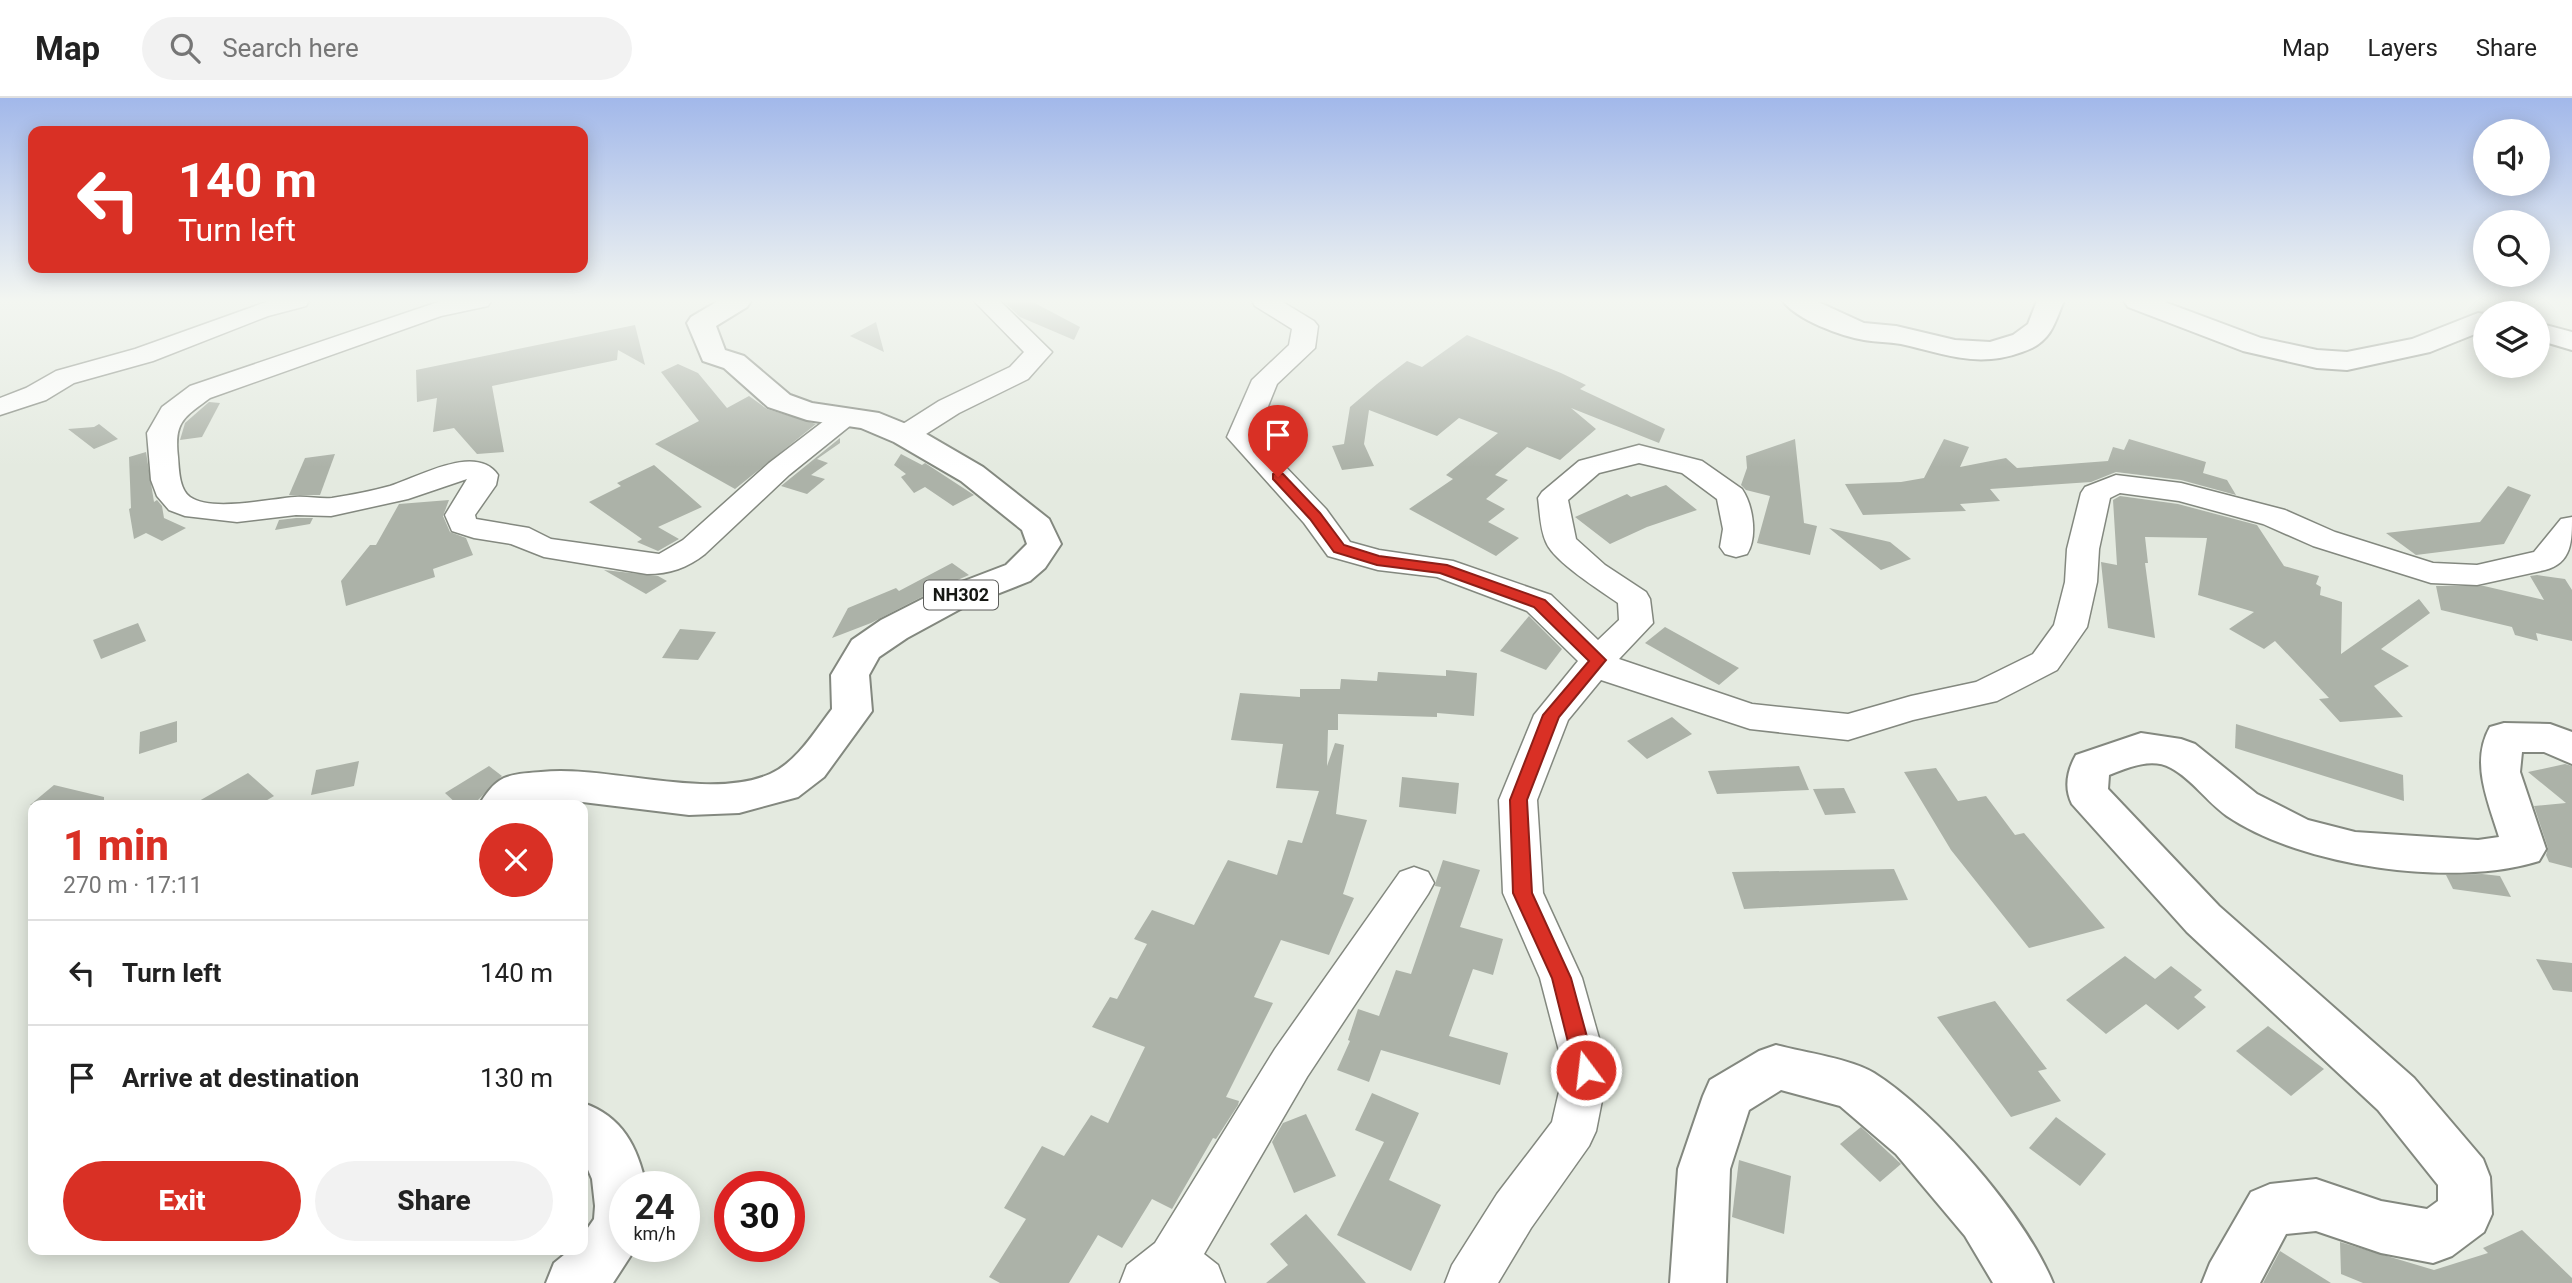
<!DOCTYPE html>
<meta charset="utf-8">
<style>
:root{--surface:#fff;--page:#f2f2f2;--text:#222;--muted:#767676;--line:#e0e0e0;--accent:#d93025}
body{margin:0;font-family:Roboto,sans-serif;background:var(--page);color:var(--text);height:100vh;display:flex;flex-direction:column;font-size:26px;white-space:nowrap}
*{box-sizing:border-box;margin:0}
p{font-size:23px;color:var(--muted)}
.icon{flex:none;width:38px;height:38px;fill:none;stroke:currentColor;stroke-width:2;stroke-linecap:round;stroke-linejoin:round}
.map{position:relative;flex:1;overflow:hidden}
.sheet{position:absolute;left:28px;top:702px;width:560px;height:455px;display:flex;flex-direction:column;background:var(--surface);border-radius:14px;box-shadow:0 4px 18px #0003}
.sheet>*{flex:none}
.guide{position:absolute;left:28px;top:28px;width:560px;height:147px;border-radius:14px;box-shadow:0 4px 18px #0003;background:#d93025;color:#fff;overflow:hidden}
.tools{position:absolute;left:2473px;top:21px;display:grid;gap:14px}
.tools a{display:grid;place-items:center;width:77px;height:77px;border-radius:50%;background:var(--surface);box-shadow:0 4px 18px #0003;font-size:35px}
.speed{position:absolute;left:609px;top:1073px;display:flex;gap:14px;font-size:35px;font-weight:700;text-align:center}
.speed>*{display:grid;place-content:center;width:91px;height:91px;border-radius:50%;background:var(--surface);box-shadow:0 4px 18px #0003;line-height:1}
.speed small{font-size:18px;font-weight:400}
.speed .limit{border:10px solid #d22;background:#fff;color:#111}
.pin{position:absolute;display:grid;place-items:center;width:60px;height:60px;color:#fff;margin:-72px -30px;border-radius:50% 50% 50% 0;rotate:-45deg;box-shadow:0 0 7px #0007}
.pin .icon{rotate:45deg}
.me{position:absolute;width:77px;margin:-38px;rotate:345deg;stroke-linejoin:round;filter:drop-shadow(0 0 5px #0008)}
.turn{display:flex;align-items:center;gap:24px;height:147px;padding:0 35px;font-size:32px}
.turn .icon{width:91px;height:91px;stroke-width:2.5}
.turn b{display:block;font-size:49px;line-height:60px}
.round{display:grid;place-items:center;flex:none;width:74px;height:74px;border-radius:37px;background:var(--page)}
.summary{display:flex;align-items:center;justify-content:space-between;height:119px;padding:0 35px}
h1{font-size:42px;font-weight:800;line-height:52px;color:var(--accent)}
.primary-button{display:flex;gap:14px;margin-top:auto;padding:14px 35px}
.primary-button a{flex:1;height:80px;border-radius:42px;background:var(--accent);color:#fff;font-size:28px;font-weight:800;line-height:80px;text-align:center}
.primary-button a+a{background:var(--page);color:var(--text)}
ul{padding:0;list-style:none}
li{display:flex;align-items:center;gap:21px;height:105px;padding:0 35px;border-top:2px solid var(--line)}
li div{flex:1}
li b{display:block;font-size:26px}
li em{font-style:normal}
header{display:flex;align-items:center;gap:42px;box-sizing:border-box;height:98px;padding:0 35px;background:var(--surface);border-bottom:2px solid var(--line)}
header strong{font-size:33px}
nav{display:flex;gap:38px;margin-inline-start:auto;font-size:24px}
.search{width:490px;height:63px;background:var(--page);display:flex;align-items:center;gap:18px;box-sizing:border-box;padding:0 24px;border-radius:38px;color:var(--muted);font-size:26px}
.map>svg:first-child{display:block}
.building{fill:#acb2a8}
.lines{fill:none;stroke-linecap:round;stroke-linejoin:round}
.minor-casing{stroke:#83887f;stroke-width:3}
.major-casing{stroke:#83887f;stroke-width:4}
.highway-casing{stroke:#83887f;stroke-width:4}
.minor{fill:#fff;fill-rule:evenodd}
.major{fill:#fff;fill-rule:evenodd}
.highway{fill:#fff;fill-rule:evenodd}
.route{fill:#d93025;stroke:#8d1f18;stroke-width:2}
.labels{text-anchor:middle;stroke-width:5;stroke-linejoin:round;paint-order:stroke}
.shield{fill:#fff;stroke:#5c5d5a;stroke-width:2}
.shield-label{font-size:18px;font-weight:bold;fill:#161814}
</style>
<header>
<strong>Map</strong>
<div class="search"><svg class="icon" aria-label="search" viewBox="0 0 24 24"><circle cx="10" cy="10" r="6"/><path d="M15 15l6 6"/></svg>Search here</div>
<nav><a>Map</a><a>Layers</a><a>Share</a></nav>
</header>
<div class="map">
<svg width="2572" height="1185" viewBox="0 0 2572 1185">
<rect width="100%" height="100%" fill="#e4eae0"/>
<!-- building -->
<g class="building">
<path d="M1003,203H1031L1080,229L1074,242L1020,219Z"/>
<path d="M876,224L884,254L850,238Z"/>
<path d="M635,227L645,267L618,252L617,262L492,288L504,354L477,356L454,330L433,334L437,300L417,304L416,272Z"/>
<path d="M1467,237L1561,275L1586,287L1580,291L1665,331L1659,345L1571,310L1596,331L1560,362L1527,349L1495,377L1508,382L1486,401L1505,411L1488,424L1519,440L1496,458L1409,411L1453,381L1446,377L1498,335L1459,320L1437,338L1369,312L1364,346L1374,368L1342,372L1332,348L1344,346L1350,309L1377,286L1407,263L1422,269Z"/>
<path d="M678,266L698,275L727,310L749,298L767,311L816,326L735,391L655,346L699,323L661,274Z"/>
<path d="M209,304L220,305L202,339L180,342L185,325Z"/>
<path d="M99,326L118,341L94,351L68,331L94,329Z"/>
<path d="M840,340V345L817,361L828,365L811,377L825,381L807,396L781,388Z"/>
<path d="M1795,341L1804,425L1817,428L1810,457L1757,445L1770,398L1746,392L1741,387L1747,370L1746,358Z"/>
<path d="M1944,341L1969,349L1960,369L2006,360L2017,370L2108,363L2113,349L2124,352L2129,341L2206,364L2203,375L2227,382L2236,397L2181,382L2116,374L2091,384L1990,391L2000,403L1960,406L1966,413L1863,417L1845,386L1901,384L1924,380Z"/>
<path d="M146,354L154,404L157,402L162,408L164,420L186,430L162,443L146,435L134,441L129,411L131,410L129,359Z"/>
<path d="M335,356L320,397H289L305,360Z"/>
<path d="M901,356L922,367L925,365L974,397L953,408L925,389L914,395L901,379L906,376L894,367Z"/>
<path d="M654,367L702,409L658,429L679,441L658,453L637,444L642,441L589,404L621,388L617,385Z"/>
<path d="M1666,387L1697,412L1647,429L1610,446L1575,419L1627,396L1631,399Z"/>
<path d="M2508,388L2531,397L2504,446L2416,457L2386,435L2480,424Z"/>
<path d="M2120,398L2178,406L2257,427L2284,468L2319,478L2316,486L2321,489L2320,497L2342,504L2341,556L2419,501L2430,515L2381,551L2409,568L2374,588L2403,619L2340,624L2319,601L2329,600L2275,543L2264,551L2229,531L2254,514L2198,497L2207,440L2145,439L2148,465H2145L2155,540L2108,530L2101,464L2117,467L2113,402Z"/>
<path d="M449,402L443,418L450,434L466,440L473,457L433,471L435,479L346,508L341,483L370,447H376L399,406Z"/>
<path d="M296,420H313L310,426L275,432L279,422Z"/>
<path d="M1829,430L1890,444L1911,461L1881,472Z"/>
<path d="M952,465L969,477L937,491L871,525L832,540L848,510L896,490L899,493Z"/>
<path d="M604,472L658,478L667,483L646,496Z"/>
<path d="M2537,477L2565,481L2572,492V543L2536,535L2538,543L2515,537L2512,529L2441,512L2436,488H2484L2544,502L2530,478Z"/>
<path d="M1529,518L1562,551L1546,572L1500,553Z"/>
<path d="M138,525L146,543L101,561L93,542Z"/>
<path d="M1665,529L1739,570L1719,587L1645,545Z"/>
<path d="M680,531L716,534L698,562L662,560Z"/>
<path d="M1446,572L1477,575L1474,618L1437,615V619L1338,616V632H1328L1327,668L1335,645L1344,647L1336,716L1367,722L1343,796L1354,800L1329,857L1281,842L1254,899L1273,905L1226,999L1239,1003L1238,1007L1216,1041L1213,1040L1172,1111L1152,1101L1122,1150L1098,1137L1069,1185H1000L989,1179L1026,1121L1004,1110L1042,1048L1064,1058L1091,1017L1108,1025L1145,949L1092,929L1110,899L1117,901L1147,846L1134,841L1152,812L1194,827L1228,762L1277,777L1288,742L1302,745L1319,693L1276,690L1283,646L1231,642L1240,595L1300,599V591H1340L1341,581L1377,583L1378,574L1446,578Z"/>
<path d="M1672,619L1692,636L1647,661L1627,643Z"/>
<path d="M177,623V644L139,656L140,634Z"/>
<path d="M2236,626L2403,677L2404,703L2235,650Z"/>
<path d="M359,663L354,688L311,697L316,672Z"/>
<path d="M2565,666L2572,668V770L2549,764L2546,757L2548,750L2534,708L2566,705L2528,674Z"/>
<path d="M489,668L502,678L473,707H458L445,695Z"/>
<path d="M1799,668L1809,692L1717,696L1708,673Z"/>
<path d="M1936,670L1958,703L1986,698L2015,737L2024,735L2105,830L2029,850L1951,752L1904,674Z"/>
<path d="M248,675L274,698L259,707H192Z"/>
<path d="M1402,679L1459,685L1456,716L1399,709Z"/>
<path d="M54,687L104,699V707H30Z"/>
<path d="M1844,690L1856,715L1825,717L1813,691Z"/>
<path d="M1443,762L1480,772L1460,829L1503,841L1493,877L1473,871L1449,938L1508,955L1500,987L1381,952L1369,984L1337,972L1350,943L1348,942L1358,911L1379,918L1396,872L1411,876L1441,789L1435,788L1436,783Z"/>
<path d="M1894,771L1908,802L1744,811L1732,774Z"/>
<path d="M2482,776L2500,778L2511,799L2453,791L2446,777Z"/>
<path d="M2125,858L2155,881L2171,868L2202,892L2194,899L2206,909L2178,932L2146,906L2106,936L2066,902Z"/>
<path d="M2536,861L2572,865V894L2553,892Z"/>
<path d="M1995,903L2047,971L2038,973L2061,1003L2011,1019L1937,919Z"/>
<path d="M2268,928L2324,971L2291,998L2236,953Z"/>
<path d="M1372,995L1419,1015L1389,1082L1441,1107L1411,1173L1337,1137L1384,1044L1355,1032Z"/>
<path d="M1306,1016L1336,1078L1294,1095L1272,1044L1283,1025Z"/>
<path d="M2056,1019L2106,1056L2080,1088L2029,1050Z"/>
<path d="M1861,1029L1901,1066L1880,1084L1840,1046Z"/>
<path d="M1739,1062L1791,1078L1784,1136L1732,1119Z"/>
<path d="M1306,1116L1341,1156L1366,1185H1266L1288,1167L1270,1146Z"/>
<path d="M2522,1132L2572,1180V1185H2363L2341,1176L2340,1144L2434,1172L2488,1155L2483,1150Z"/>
<path d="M2280,1153L2331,1185H2263Z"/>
</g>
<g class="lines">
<!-- minor casing -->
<g class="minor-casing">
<g id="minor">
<path d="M269,203H309L306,208L268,218L153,263L74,285L46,302L0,317V300L26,290L56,273L135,251Z"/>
<path d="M441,203H491L488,208L441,218L210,300C183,320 174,324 178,359C179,371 179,391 190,399C211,414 269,401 295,399C307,398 320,401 332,400C351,397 372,393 390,388C419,379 476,345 498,377L496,387L475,417L476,421L529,430L551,441L659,456L683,442L769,365L837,313L847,311L857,313L861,319L789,377L705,456C687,470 670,476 647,476L544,459L511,446L474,440L452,433L445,417L467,381L408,401L331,418L296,417L237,424L185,418L169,412L157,398L151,382L147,335L162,309L190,288Z"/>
<path d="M974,203H1000L1052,254L1028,281L959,315L915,343L905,346L895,343L891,337L895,331L939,303L1010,269L1024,254Z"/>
<path d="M1252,203H1281L1314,223L1318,228L1315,250L1277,286L1256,338L1326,411L1350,444L1379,452L1453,463L1551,497L1598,542L1619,522L1618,505C1601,493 1553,463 1546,444C1540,431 1540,414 1538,400L1542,394L1579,363L1639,347L1702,363L1742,391C1753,407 1758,439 1747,456L1736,459L1725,456L1720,449L1723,431L1717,401L1682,375L1639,365L1599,375L1568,402L1576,441L1605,467L1646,494L1650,501L1653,525L1619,561L1752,606L1848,616L1911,598L1976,584L2033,556L2054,527L2065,484L2067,451L2081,395L2085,389L2116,377L2181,385L2285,412L2335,434L2433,465L2477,467L2534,454L2561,421L2572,419C2572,443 2572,465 2545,472L2477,487L2431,485L2313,448L2263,426L2179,403L2120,395L2110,400L2099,451L2097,484L2087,529L2057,572L1997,603L1913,622L1848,642L1750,631L1601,582L1568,622L1537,702L1543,795L1582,880L1608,972L1596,1033L1589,1048L1531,1130L1498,1185H1445L1452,1167L1497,1096L1552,1024L1564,972L1540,880L1503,795L1499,702L1534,617L1578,563L1527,513L1437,479L1378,472L1328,458L1304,425L1227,339L1252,282L1289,247L1292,231L1255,208Z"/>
<path d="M1414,769L1428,774L1434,785L1428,796L1307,979L1204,1156L1218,1167L1225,1185H1120L1127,1167L1155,1145L1275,951L1400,774Z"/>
</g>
</g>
<!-- major casing -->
<g class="major-casing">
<g id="major">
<path d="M2504,625L2550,626L2572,634V666L2544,654H2522L2520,674L2546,751L2539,763C2454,790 2302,769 2227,718C2207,704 2192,681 2171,670C2151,659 2128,670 2109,677L2108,691L2219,808L2414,980L2483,1061L2490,1079L2492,1116L2484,1134L2452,1158L2433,1165L2381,1155L2316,1133L2286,1136L2260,1185H2202L2210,1165L2251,1094L2270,1086L2316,1081L2381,1103L2427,1111L2438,1103V1087L2378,1012L2187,834L2072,706C2064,690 2067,673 2076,657L2141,635L2181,641L2195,646L2257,696L2308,722L2355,734L2478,742L2499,739C2488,703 2470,664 2490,629Z"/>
<path d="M1776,947C1802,954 1852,961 1874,975C1936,1014 2025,1117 2053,1185H1993L1965,1138L1896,1056L1840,1008L1781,992L1749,1012L1730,1071L1726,1185H1670L1678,1071L1703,998L1710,982L1759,953Z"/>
</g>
</g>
<!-- highway casing -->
<g class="highway-casing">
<g id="highway">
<path d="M718,203H751L747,209L716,228L725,252L744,258L790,297L812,305L879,315L916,330L983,369L1049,421L1061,446L1045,470L1030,483L964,509L907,540L879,559L869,577L872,613L824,679L798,699L739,715L689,717L566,702L526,707H479C485,697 493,685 504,680C516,675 529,675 541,674C609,667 708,703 770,676C797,664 815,633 832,611L831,577L852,542L881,522L938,493L1006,467L1027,446L1022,432L961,383L894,344L861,330L807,322L768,309L724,270L703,263L687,225L691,219Z"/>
<path d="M1783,203H1816L1864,225L1896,228L1955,242L1990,244L2013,237L2028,226L2037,203H2064C2055,223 2053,239 2032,250C2019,256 2004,260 1991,261C1960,264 1930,252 1901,246C1889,244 1876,244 1864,242C1841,238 1797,222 1783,203Z"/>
<path d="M2124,203H2162L2261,240L2317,252L2347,254L2412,241L2478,215L2485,216V232L2430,254L2347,272L2317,270L2243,253L2128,209Z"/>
<path d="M2538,225L2572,234V252L2538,242Z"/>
<path d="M583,1005C622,1018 638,1049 646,1088H625V1148H637L613,1185H546L554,1165L570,1152H583V1137L594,1121L595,1108L592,1081L583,1060Z"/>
</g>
</g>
<!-- minor -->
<use href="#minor" class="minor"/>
<!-- major -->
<use href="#major" class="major"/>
<!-- highway -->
<use href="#highway" class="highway"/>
</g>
<!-- sky -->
<linearGradient id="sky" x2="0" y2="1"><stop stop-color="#a2b8ea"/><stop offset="0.55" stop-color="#f3f6f1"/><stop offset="1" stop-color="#f3f6f1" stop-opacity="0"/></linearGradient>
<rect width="2572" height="369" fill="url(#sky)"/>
<!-- route -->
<path class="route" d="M1278,375L1283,376L1320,415L1344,447L1379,458L1447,467L1545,502L1606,562L1559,619L1527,702L1532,795L1571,880L1596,972L1593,978L1586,981L1578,978L1575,972L1552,880L1513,795L1510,702L1543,617L1589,563L1534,509L1440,475L1377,467L1334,454L1310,421L1273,381V376Z"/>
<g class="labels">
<!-- shield labels -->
<rect class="shield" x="924" y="482.5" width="74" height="29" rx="5"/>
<g class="shield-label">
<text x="961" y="503">NH302</text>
</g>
</g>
</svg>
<div class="tools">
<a><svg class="icon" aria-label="sound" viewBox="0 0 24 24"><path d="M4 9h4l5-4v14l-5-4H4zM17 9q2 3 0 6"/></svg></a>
<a><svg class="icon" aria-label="search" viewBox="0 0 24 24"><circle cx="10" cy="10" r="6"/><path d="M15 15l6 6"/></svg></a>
<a><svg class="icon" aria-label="layers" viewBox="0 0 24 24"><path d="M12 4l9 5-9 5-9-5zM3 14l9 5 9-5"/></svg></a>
</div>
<div class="speed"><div>24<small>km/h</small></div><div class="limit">30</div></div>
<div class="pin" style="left:1278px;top:379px;background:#d93025"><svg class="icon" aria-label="arrive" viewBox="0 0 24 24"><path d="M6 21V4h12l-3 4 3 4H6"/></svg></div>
<svg class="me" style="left:1586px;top:972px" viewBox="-20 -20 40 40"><circle r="17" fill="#d93025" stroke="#fff" stroke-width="3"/><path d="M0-11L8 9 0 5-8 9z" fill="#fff"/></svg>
<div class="guide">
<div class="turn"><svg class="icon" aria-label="left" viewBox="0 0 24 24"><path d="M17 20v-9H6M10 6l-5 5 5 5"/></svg><div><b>140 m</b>Turn left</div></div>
</div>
<section class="sheet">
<div class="summary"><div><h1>1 min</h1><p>270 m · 17:11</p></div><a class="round" style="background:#d93025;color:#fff"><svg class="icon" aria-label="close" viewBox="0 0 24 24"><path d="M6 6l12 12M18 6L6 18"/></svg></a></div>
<ul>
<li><svg class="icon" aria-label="left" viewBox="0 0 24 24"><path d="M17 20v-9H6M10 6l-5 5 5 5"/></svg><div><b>Turn left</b></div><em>140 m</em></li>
<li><svg class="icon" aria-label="arrive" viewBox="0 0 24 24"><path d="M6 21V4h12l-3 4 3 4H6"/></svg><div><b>Arrive at destination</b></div><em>130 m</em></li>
</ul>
<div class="primary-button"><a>Exit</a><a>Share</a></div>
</section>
</div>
